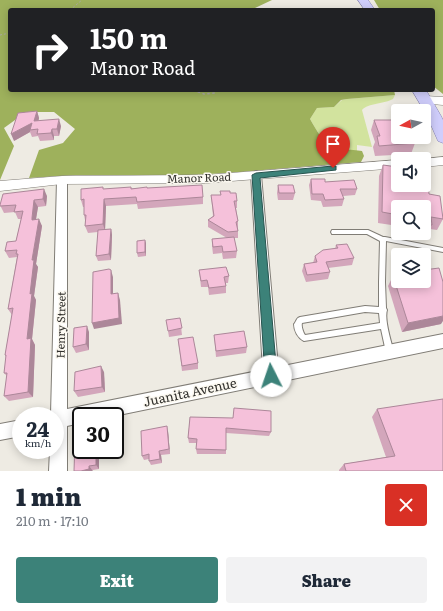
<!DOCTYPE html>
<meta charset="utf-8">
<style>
:root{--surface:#fff;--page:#f2f2f3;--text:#1f2937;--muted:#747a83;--accent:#3c8279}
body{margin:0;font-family:Literata,serif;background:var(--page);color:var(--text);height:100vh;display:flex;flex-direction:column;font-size:15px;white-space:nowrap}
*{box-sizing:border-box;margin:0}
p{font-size:13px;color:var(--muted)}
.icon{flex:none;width:22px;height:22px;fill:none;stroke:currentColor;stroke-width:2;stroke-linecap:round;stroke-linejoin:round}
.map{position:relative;height:471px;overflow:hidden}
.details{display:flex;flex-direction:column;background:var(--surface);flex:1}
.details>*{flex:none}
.top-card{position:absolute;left:8px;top:8px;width:427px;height:84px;border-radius:4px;box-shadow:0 2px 10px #0003;background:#202124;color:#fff;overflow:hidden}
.needle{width:26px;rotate:262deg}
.tools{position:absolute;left:391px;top:104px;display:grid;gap:8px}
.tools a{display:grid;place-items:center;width:40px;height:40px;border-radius:4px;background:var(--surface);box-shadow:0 2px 10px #0003;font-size:20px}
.speed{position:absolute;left:12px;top:407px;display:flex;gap:8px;font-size:20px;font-weight:700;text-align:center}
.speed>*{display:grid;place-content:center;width:52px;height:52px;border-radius:50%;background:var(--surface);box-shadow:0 2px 10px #0003;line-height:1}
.speed small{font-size:10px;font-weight:400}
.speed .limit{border:2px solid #111;border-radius:6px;background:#fff;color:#111}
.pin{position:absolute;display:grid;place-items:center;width:34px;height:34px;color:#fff;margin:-41px -17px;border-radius:50% 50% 50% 0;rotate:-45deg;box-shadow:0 0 4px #0007}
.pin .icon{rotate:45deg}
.me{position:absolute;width:44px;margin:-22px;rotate:356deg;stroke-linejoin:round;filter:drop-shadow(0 0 3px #0008)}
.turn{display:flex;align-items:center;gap:14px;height:84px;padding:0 16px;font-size:18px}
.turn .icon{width:52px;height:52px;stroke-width:2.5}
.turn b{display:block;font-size:28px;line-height:34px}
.round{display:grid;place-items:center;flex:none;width:42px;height:42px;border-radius:4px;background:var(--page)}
.summary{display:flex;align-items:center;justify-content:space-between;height:68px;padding:0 16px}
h1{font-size:24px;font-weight:800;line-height:30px}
.primary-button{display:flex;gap:8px;margin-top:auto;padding:8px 16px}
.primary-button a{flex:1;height:46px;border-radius:4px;background:var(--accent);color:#fff;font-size:16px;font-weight:800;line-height:46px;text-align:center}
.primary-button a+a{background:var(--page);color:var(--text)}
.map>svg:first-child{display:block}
.green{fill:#d2e39e}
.forest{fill:#9eb15c}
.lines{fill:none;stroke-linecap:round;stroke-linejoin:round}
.service-casing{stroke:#807d76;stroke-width:2}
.minor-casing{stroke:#807d76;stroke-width:2}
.tertiary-casing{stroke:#807d76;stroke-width:1}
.secondary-casing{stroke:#807d76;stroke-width:1}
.primary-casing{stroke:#8582b3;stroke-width:1}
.path-far1{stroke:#acaaa4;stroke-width:1;stroke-dasharray:2 2;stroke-linecap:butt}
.path{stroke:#acaaa4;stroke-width:1.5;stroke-dasharray:2.5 2.5;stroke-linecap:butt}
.service{fill:#fff;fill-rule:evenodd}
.minor{fill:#fff;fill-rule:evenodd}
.tertiary{fill:#fff;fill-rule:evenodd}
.secondary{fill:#fff;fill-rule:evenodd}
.primary{fill:#d0cefc;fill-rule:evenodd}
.wall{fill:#d3a6bb}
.shaded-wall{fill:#ac8799}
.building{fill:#f5c1da;stroke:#ac8799}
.route{fill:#3c8279;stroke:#27544f}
.labels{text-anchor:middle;stroke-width:3;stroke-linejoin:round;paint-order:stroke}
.street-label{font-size:11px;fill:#32312e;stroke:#fbf8f0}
.near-street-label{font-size:13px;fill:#32312e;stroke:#fbf8f0}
</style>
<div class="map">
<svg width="443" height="471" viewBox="0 0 443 471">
<rect width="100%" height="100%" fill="#eeebe3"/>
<!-- green -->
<path class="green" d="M395,95L393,99C385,104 368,103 362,110L372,147L357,145V151C327,147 325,145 310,119L317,108L334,107L342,100L347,99Z"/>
<!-- forest -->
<g class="forest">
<path d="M0,0H272L255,8L240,10H10V90H394L395,95L347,99L341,100L334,107L317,108L310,119C327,149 328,147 362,151L364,156L361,162L228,173L188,175H76L29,178L39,150L63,143L75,129L54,112H26L4,128L14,146L0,180Z"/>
<path d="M374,0H443V94L433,86V10H380Z"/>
</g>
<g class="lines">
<!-- service casing -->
<g class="service-casing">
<path id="service" d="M332,230H368L383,237H385L443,248V252L386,241L385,282L386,308L387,310C384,319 391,342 394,352L393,354L390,355L387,354L386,352L381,329L304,341C298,338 294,331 294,324C295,324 297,318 298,318L300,317L365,306L379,307V282L380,241L367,234H332L331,232ZM365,312L379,313L380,323L305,335C303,332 301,326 302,323Z"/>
</g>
<!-- minor casing -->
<g class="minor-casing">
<g id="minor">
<path d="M256,171L260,173L261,175L278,367L443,334V348L114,416H81V423L67,426V471H49L50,450H55V416H48L51,414L57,180L58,177H66L67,180V409L263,370L251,175L252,173Z"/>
<path d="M21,420V436L0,440V424Z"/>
</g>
</g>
<!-- tertiary casing -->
<g class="tertiary-casing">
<g id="tertiary">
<path d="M443,157V165L424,167L423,159Z"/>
<path d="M398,160V168L206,183L62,184L0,191V181L62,176L206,175Z"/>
</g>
</g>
<!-- secondary casing -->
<g class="secondary-casing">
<path id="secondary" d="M425,96L443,97V105L421,103L419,100L421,97Z"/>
</g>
<!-- primary casing -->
<g class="primary-casing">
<g id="primary">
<path d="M358,0H368L375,10H365Z"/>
<path d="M412,90H426L441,116L443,120V143L438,141L427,116Z"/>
</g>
</g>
<!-- path-far1 -->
<g class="path-far1">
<path d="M70,10L82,0"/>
<path d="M0,35L10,33"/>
</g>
<!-- path -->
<path class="path" d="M193,90L204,94L215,93L216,90"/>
<!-- service -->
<use href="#service" class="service"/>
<!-- minor -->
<use href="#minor" class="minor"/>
<!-- tertiary -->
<use href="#tertiary" class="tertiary"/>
<!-- secondary -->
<use href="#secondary" class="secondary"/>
<!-- primary -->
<use href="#primary" class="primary"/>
</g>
<!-- wall -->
<g class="wall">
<path d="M37,111L39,118L38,121L61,126L59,136H54V140L40,141L38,136L32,137L30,132L14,141Z"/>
<path d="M374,120L415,143L411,154L375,156L373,147L375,142L371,130Z"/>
<path d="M383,165L429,194L443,219L437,230L430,229L426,235L412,233H424V207H398V226L378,223L379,176Z"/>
<path d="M311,179L325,182L357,189L355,195L343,196L344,199L342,206L323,207L321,201L311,200L309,185Z"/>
<path d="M278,185L295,193L293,200H278L277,193Z"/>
<path d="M147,188L203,197V204L138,209L137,204L106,206L105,230L111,229L112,235L111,260L98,261L96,256L98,232L88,233L85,226V220L84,215V207H83L81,200L103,189Z"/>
<path d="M230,193L237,201V208H236L238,221V238H234L237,251L236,258L223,259L222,253L213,254L212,246V239L227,238L208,227V220L213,216L211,195H220Z"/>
<path d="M47,196L46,206L38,207L36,219L42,226L36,264L38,267L34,296L36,300L32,339L35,345L33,397L9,401L4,396L7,376L4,373L6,357L5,355L12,315L8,309L17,257L9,258L5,251L16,241L21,219H18L15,212L4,213L0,205Z"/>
<path d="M146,243V256L138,257L137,253Z"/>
<path d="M336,245L354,258L352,265L328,268L330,272L328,279L306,282L302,271L304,264L313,263L315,256L335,249Z"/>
<path d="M199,270L229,276L228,283H226V293L209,295L208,287H201Z"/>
<path d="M393,276L441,324L402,332L388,286Z"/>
<path d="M180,318L182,335L169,337L168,331Z"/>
<path d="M89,332V350L76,353L73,347Z"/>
<path d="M214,335L247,347L246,353L216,357Z"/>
<path d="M178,339L198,363V369L182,371Z"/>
<path d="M104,372L105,392L78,397L74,391Z"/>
<path d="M377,409L443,471H339V470L344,464L386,457L372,417Z"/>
<path d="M190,417L271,432L269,436L226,433V454H197L196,449L197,443H189L188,438Z"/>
<path d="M168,431L170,454L161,455L162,463L151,465L149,461V459L144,460L142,456Z"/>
<path d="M77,439L81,450H99V469L93,470L74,471Z"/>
</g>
<!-- shaded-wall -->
<g class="shaded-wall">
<path d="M37,111L39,118L37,128L34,121Z"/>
<path d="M59,119L61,126L59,136L57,129Z"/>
<path d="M32,123L30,130V132L14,141L11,134Z"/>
<path d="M52,129L54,136V140L51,133Z"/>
<path d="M44,189L47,196L46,206L43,199Z"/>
<path d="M104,199L106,206L105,231L103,224Z"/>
<path d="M34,200L38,207L35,225L32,220V218Z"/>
<path d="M39,219L42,226L36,264L38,267L34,296L36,300L32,339L35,345L33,397L28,392L27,339L32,260Z"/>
<path d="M111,229L112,235L111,260L109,254Z"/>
<path d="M145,240L146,243V256L145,252Z"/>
<path d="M111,270L113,277V301L111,294Z"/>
<path d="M118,293L120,300L122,324L94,329L92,323Z"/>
<path d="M443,316V321L441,324L402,332L408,323Z"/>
<path d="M87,326L89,332V350L86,344Z"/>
<path d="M101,366L104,372L105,392L102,387Z"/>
<path d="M167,426L168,431L170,454L169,449Z"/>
<path d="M96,450H99V469L96,465Z"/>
<path d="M159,451L161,455L162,463L160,459Z"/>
<path d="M89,466L93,471H81Z"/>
</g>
<!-- building -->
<g class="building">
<path d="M37,111L34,121L59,119L57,129H52L51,133L37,134L38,129L30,130L32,123L11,134L18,113Z"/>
<path d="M374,120H398V137H412L415,143L379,146L377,136H380Z"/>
<path d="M383,165L398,167V185H424V171L427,172L429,194L440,196L443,219L431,217L432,225L424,224V207H398V215L382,212Z"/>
<path d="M311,179H325V182L354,180L357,189H340L344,199L325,200L323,194H312Z"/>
<path d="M202,185L203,197L137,202L136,197L104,199L103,224L85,226L86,215H84V199L81,200V189L103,187V189L131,187V189L147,187V188Z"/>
<path d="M278,185H293L295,193H279Z"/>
<path d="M44,189L43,199L34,200L32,218V220L39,219L32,260H34L30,294L32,293L27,339L31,338L28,392L4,396L7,373H4L6,355H5L13,308L8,309L18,254H16L17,250L5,251L7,242L16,241L23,211L14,212L16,205L0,206V205L3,194Z"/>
<path d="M220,191H230V193H236L237,201H234L238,221L236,222L238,231L228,232L208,220L214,216L211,195H221Z"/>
<path d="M111,229L109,254L96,256L98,230Z"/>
<path d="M234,237L237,251L223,252L222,246L213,247L212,239Z"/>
<path d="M145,240V252L137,253V241Z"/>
<path d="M347,244L354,258L326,262L330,272L307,275L304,264L317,262L315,256L323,250L338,248L336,245Z"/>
<path d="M226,267L229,276L224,277L226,286L209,288L207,280L201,281L199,270Z"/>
<path d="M439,268L443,282V316L408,323L393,276L398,275V281H424V270Z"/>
<path d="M109,269L111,270V294L118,293L119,318L92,323L93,272Z"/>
<path d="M180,318L182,328L168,331L166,320Z"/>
<path d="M87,326L86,344L73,347L74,328Z"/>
<path d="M244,331L247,347L216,351L214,335Z"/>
<path d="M193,337L198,363L182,366L178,339Z"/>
<path d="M101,366L102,387L74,391L75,372Z"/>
<path d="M443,399V471H346L344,464L395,456L377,409Z"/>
<path d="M234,408L271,411V432L226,428V450L196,449L197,439L188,438L190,417L233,418Z"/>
<path d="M167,426L169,449L159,451L160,459L149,461V454L142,456L141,431Z"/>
<path d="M81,433V450H96V465L89,466V469L81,471H74L75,440L77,439V434Z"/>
</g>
<!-- route -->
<path class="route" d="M333,166H336V170L260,178L277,376L275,380L271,381L267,380L265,376L252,175L256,173Z"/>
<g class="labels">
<!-- street labels -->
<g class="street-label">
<text transform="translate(199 178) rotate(-2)" y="4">Manor Road</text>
<text transform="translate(61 325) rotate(-89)" y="4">Henry Street</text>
</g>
<!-- near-street labels -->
<g class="near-street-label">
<text transform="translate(190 392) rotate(-12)" y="5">Juanita Avenue</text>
</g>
</g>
</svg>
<div class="tools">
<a><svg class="needle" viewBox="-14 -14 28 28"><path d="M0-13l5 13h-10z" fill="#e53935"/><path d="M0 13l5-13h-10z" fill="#747a83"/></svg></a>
<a><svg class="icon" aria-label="sound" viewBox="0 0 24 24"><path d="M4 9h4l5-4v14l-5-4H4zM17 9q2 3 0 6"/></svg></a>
<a><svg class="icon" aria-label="search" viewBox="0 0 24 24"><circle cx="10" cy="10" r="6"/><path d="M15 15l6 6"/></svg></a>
<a><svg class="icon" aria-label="layers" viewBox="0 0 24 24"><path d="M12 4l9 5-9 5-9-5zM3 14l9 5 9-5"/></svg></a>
</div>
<div class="speed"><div>24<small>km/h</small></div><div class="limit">30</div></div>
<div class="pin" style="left:333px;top:168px;background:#d93025"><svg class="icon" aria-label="arrive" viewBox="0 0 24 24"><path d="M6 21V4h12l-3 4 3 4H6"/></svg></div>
<svg class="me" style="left:271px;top:376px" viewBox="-20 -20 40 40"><circle r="19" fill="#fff"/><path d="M0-13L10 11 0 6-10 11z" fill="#3c8279"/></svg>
<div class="top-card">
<div class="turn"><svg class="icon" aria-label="right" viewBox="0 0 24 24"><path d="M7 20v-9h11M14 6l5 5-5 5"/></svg><div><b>150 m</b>Manor Road</div></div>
</div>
</div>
<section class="details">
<div class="summary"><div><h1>1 min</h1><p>210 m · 17:10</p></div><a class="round" style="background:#d93025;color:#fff"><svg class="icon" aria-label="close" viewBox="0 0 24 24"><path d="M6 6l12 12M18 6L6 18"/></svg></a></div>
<div class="primary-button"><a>Exit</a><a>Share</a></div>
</section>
